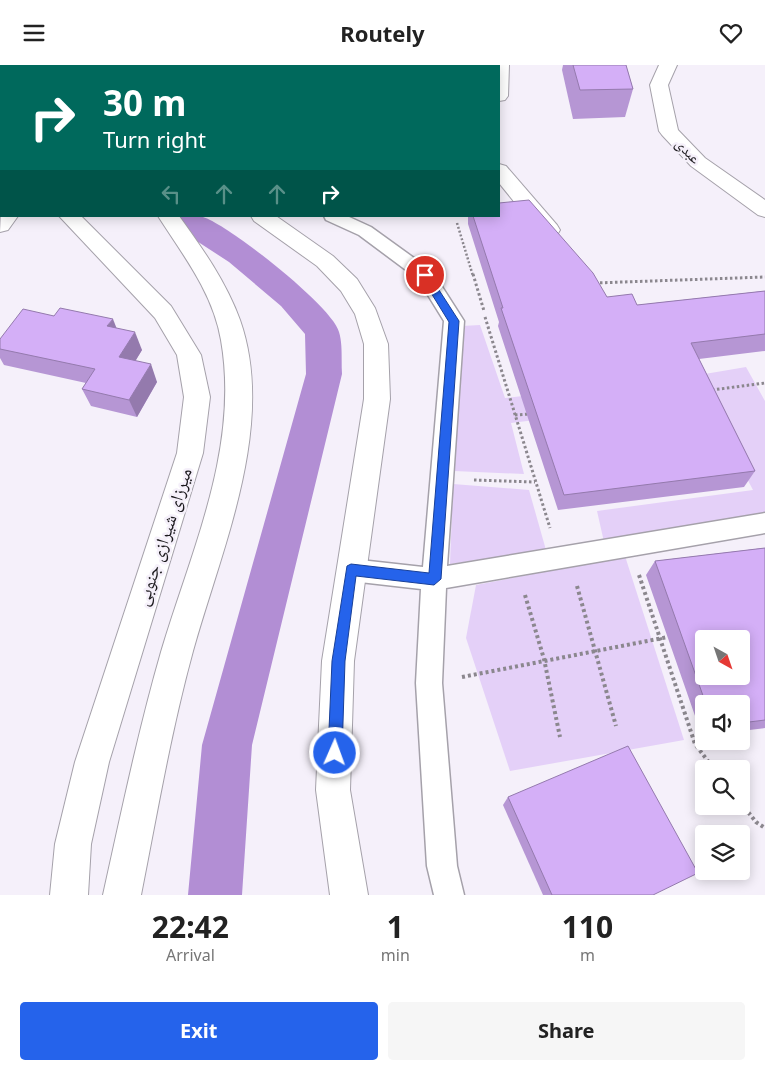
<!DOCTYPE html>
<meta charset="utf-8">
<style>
:root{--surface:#fff;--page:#f6f6f6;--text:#222;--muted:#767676;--accent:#2563eb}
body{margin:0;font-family:"Noto Sans","Noto Naskh Arabic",sans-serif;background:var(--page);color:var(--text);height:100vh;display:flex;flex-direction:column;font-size:19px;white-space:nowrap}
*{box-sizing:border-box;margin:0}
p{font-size:16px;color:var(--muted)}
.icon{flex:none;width:28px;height:28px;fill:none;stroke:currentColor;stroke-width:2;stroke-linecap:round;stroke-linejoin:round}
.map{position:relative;height:830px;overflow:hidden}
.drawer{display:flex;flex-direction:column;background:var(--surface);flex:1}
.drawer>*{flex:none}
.guide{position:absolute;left:0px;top:0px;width:500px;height:152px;box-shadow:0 2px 12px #0003;background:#00695c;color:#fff;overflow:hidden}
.needle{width:32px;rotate:140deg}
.tools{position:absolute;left:695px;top:565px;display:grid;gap:10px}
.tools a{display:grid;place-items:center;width:55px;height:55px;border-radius:5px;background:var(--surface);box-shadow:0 2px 12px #0003;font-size:25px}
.pin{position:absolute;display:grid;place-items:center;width:42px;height:42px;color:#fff;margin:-21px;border:2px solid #fff;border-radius:50%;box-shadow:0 1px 5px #0007}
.me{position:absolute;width:55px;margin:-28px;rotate:2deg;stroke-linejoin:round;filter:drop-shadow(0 0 4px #0008)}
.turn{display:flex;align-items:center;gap:18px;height:105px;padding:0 20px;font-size:22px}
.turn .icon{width:65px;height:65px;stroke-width:2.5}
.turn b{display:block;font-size:35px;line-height:42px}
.lanes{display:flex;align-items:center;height:48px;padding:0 20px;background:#0003;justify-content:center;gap:25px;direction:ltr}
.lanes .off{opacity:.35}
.eta{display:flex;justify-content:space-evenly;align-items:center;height:85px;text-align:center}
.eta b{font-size:30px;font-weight:700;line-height:35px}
.button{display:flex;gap:10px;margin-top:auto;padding:10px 20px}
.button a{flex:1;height:58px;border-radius:5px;background:var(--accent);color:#fff;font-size:20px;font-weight:700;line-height:58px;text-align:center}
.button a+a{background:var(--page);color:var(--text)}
header{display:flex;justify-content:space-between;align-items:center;height:65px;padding:0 20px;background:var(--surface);font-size:22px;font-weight:700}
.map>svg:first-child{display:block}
.green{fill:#e4d0f8}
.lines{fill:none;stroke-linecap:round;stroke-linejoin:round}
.canal{fill:#b28ed4;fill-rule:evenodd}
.service-casing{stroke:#a5a1aa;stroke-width:3}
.minor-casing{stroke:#a5a1aa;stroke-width:2}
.tertiary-casing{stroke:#a5a1aa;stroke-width:2}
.secondary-casing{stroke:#a5a1aa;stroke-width:2}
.path-far2{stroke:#8b878e;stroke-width:2.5;stroke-dasharray:2 2;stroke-linecap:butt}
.path-far1{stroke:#8b878e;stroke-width:3;stroke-dasharray:2.5 2.5;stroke-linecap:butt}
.path{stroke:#8b878e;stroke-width:4;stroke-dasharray:3 3;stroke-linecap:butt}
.service{fill:#fff;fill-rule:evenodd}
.minor{fill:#fff;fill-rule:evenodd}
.tertiary{fill:#fff;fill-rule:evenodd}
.secondary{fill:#fff;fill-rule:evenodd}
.wall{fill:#b696d4}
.shaded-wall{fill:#947aad}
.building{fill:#d4aff7;stroke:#947aad;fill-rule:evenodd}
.route{fill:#2563eb;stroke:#184099}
.labels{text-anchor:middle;stroke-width:5;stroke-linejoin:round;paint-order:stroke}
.far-street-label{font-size:15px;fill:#1c1a1e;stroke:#f5f0fa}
.street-label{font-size:18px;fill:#1c1a1e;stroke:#f5f0fa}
</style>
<header><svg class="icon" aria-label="menu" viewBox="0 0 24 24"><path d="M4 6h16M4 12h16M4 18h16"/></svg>Routely<svg class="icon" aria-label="heart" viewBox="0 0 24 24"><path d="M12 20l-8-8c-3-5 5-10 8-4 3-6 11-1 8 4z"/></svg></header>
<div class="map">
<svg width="765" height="830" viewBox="0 0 765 830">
<rect width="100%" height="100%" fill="#f5f0fa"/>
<!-- green -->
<g class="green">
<path d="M480,260L505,333L693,311L746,302L765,336V450L604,477L597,446L753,425L705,334L511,358L524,409L454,406L462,261Z"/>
<path d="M453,419L529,425L546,485L450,499Z"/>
<path d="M625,491L684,675L510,706L466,573L476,520Z"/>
</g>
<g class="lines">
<!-- canal -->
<g class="canal">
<rect x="122" y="0" width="26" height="1"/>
<path d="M165,151C176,151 193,148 203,152C229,160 333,242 339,267C343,280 341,296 342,309L252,680L242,830H188L202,680L306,309L305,269L281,241L229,197L169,158Z"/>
</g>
<!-- service casing -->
<g class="service-casing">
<path id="service" d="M324,151H347L371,162L432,206L464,256L447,501L765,448V468L446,523L442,618L457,801L464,830H434L427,801L416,618L421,524L351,516L342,513L339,505L342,497L351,494L423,502L444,256L418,214L359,170L326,155Z"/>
</g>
<!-- minor casing -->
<g class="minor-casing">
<g id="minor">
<path d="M491,0H509L508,31L505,35L499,36V1Z"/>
<rect x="0" y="78" width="1" height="12"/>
<path d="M499,99L506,101L557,160L560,165L557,170L549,172L541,170L499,118Z"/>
<path d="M1,146V151H18L8,165L0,167Z"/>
</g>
</g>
<!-- tertiary casing -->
<g class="tertiary-casing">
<path id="tertiary" d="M659,0H677L668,20L678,65L705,93L765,135V152L758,150L691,101L662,70L659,66L650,20Z"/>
</g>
<!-- secondary casing -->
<g class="secondary-casing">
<g id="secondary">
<rect x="145" y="0" width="18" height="1"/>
<rect x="185" y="0" width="18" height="1"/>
<path d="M59,151H81L171,241L201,290L210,332L203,388L109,697L91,779L88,830H50L55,779L75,697L177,388L184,332L177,290L155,253Z"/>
<path d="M158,151H179C203,184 226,217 240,255C277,360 221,485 193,586C171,666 157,749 141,830H103C121,749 138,667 161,587C191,486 240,383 221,275C213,228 183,190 158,151Z"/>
<path d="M251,151H276L333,191L357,214L375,243L388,279L390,334L354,596L350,725L368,830H330L316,725L322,596L364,334V279L355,249L341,226L317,201L254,156Z"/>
</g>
</g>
<!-- path-far2 -->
<path class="path-far2" d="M457,158L473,211"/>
<!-- path-far1 -->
<g class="path-far1">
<path d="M473,209L484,246"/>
<path d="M595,218L765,212"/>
<path d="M485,252L550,463"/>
<path d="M712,325L765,318"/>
<path d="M515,350L530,349"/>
<path d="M474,415L535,417"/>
</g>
<!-- path -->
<g class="path">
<path d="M639,510L695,679L714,704"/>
<path d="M577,521L616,661"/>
<path d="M525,530L544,594L560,672"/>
<path d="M462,612L668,572"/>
<path d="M741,738L756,757L765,763"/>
</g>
<!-- service -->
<use href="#service" class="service"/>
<!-- minor -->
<use href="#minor" class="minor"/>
<!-- tertiary -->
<use href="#tertiary" class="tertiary"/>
<!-- secondary -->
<use href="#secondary" class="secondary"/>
</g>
<!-- wall -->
<g class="wall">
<path d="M563,0H626L633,24L625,52L573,54L562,5Z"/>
<path d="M468,151H473L607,232L637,240L765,226V286L699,294L755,406L744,422L558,445L498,261L499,257L468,159Z"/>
<path d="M54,251L116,263L142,285L135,296L157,317L137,352L91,341L82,324L86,318L4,300L0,293V274Z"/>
<path d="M765,483V663L741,666V639H704V671H702L646,510L655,496Z"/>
<path d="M508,732L653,830H543L503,740Z"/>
</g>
<!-- shaded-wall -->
<g class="shaded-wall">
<path d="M113,254L120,272L107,261Z"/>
<path d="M135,267L142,285L127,310L119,292Z"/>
<path d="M151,299L157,317L137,352L129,335Z"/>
</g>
<!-- building -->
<g class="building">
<path d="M573,0H626L633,24L580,25Z"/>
<path d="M529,135L593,208L607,232L632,229L637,240L765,226V269L691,278L755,406L564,430L501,243H503L473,151H499V138Z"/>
<path d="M60,243L113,254L107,261L135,267L119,292L151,299L129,335L82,324L95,304L0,284V274L23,244L54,251Z"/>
<path d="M765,483V655L741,658V639H706L655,496ZM704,574H741V611H704Z"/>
<path d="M628,681L698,808L653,830H552L508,732Z"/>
</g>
<!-- route -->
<path class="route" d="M425,207L428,208L459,256L441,514L434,520L356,511L345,596L342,688L340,693L335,695L330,693L328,688L332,596L347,501L351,499L429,508L449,257L420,210Z"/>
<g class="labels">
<!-- far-street labels -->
<g class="far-street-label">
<text transform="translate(688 86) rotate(46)" y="5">عبدی</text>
</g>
<!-- street labels -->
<g class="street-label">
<text transform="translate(164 472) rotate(-72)" y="6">میرزای شیرازی جنوبی</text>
</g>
</g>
</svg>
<div class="tools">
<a><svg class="needle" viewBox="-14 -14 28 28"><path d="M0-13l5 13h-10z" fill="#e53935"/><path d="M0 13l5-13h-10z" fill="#767676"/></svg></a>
<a><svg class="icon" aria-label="sound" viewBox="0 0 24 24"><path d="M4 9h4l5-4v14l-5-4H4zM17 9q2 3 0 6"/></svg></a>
<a><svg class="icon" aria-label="search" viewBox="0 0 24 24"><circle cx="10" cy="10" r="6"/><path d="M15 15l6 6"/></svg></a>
<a><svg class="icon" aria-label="layers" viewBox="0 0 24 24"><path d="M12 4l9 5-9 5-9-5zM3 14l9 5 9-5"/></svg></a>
</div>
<div class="pin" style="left:425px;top:210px;background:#d93025"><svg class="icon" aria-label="arrive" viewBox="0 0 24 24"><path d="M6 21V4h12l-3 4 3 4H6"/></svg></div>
<svg class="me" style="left:335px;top:688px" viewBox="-20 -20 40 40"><circle r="17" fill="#2563eb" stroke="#fff" stroke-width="3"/><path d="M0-11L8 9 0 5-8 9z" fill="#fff"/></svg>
<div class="guide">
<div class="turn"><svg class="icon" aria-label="right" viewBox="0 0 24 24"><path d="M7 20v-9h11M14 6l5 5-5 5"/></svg><div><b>30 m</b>Turn right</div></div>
<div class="lanes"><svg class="icon off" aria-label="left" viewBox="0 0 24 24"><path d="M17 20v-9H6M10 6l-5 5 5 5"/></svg><svg class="icon off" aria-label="ahead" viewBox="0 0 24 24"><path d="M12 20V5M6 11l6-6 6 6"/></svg><svg class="icon off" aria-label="ahead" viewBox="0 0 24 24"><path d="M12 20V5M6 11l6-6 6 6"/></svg><svg class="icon" aria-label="right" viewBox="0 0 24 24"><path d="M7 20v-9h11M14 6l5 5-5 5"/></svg></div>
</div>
</div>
<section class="drawer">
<div class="eta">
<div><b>22:42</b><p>Arrival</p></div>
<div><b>1</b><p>min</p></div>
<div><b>110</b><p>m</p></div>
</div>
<div class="button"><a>Exit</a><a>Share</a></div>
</section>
